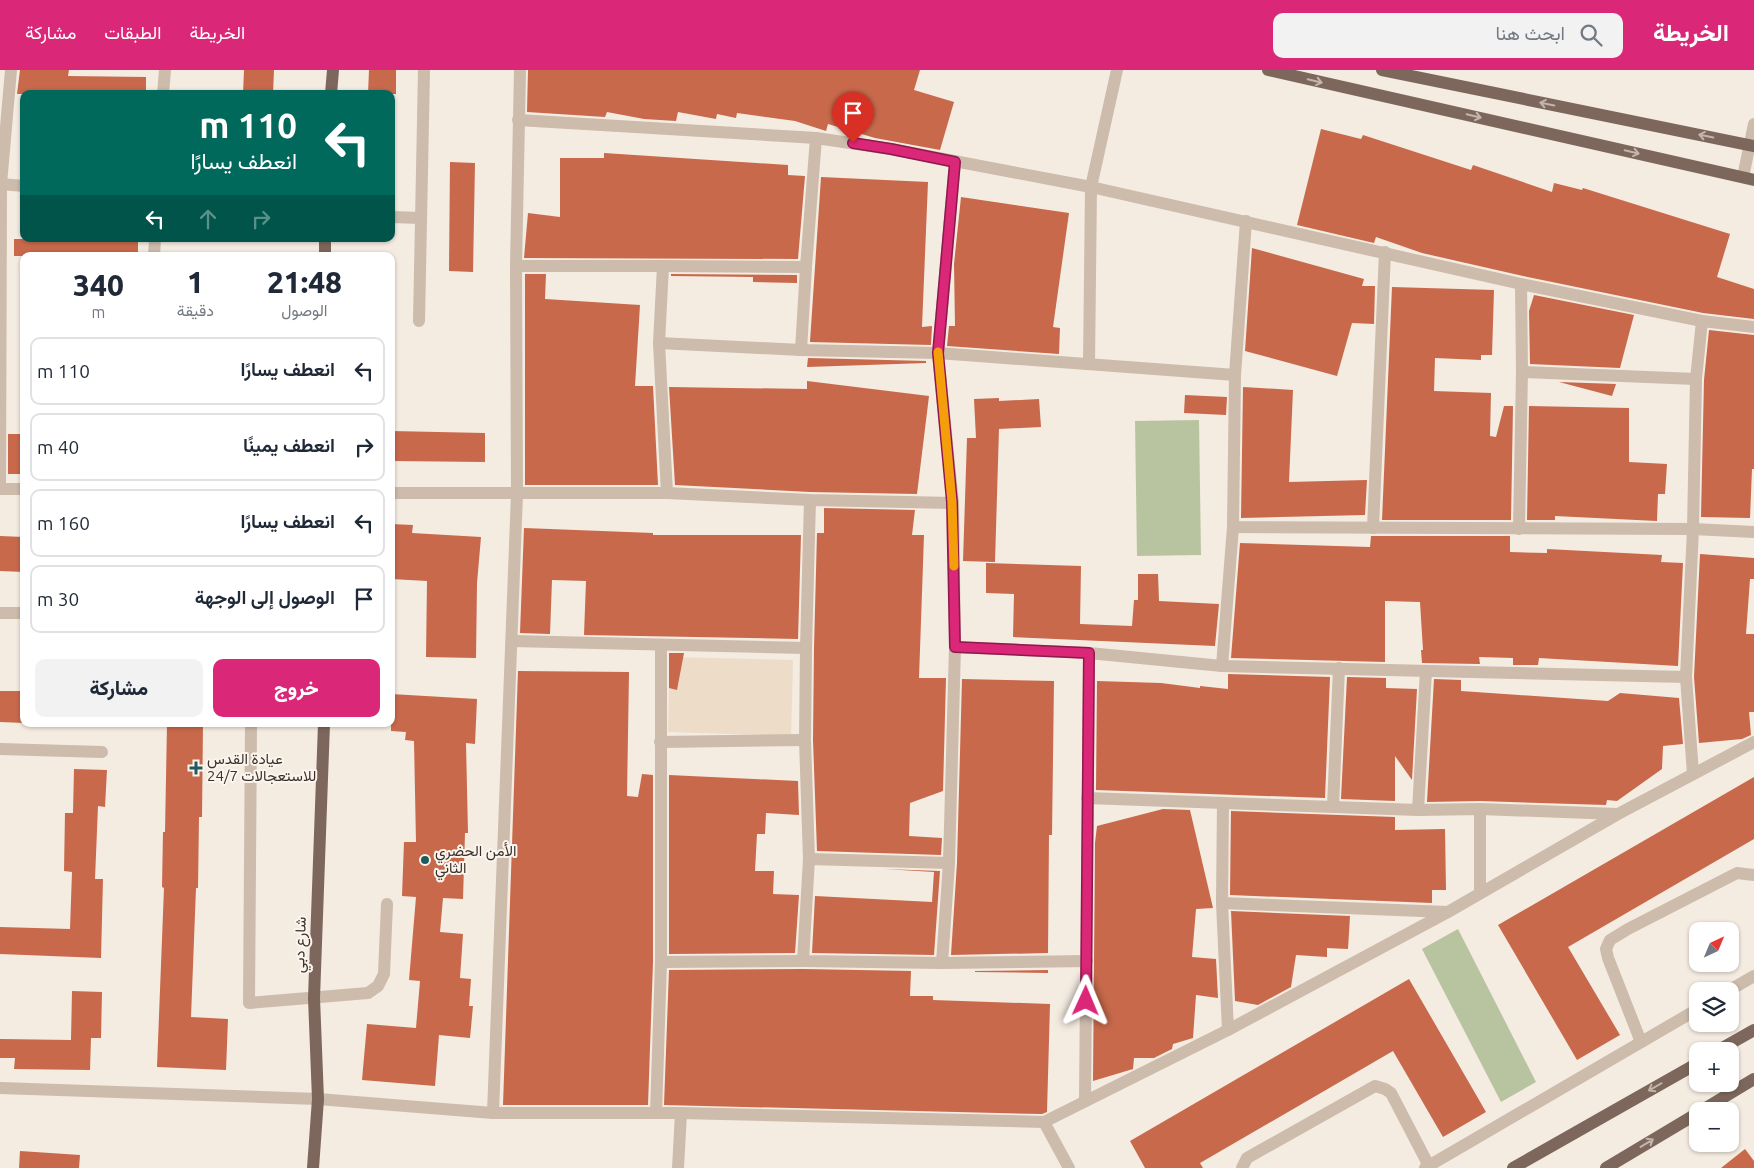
<!DOCTYPE html>
<html lang="ar">
<meta charset="utf-8">
<style>
:root{--surface:#fff;--page:#f2f2f3;--text:#1f2937;--muted:#747a83;--line:#e0e1e3;--accent:#db2777}
body{margin:0;font-family:Ubuntu,Vazirmatn,sans-serif;background:var(--page);color:var(--text);direction:rtl;height:100vh;display:flex;flex-direction:column;font-size:19px;white-space:nowrap}
*{box-sizing:border-box;margin:0}
p{font-size:16px;color:var(--muted)}
.icon{flex:none;width:28px;height:28px;fill:none;stroke:currentColor;stroke-width:2;stroke-linecap:round;stroke-linejoin:round}
.map{position:relative;flex:1;overflow:hidden;direction:ltr}
.panel{position:absolute;left:20px;top:182px;width:375px;height:475px;display:flex;flex-direction:column;background:var(--surface);border-radius:10px;box-shadow:0 1px 4px #0004;direction:rtl}
.panel>*{flex:none}
.banner{position:absolute;left:20px;top:20px;width:375px;height:152px;border-radius:10px;box-shadow:0 1px 4px #0004;direction:rtl;background:#00695c;color:#fff;overflow:hidden}
.needle{width:32px;rotate:44deg}
.controls{position:absolute;left:1689px;top:852px;display:grid;gap:10px}
.controls a{display:grid;place-items:center;width:50px;height:50px;border-radius:10px;background:var(--surface);box-shadow:0 1px 4px #0004;font-size:25px}
.pin{position:absolute;display:grid;place-items:center;width:42px;height:42px;color:#fff;margin:-51px -21px;border-radius:50% 50% 50% 0;rotate:-45deg;box-shadow:0 0 5px #0007}
.pin .icon{rotate:45deg}
.me{position:absolute;width:55px;margin:-28px;rotate:1deg;stroke-linejoin:round;filter:drop-shadow(0 0 4px #0008)}
.turn{display:flex;align-items:center;gap:18px;height:105px;padding:0 15px;font-size:22px}
.turn .icon{width:65px;height:65px;stroke-width:2.5}
.turn b{display:block;font-size:35px;line-height:42px}
.lanes{display:flex;align-items:center;height:48px;padding:0 15px;background:#0003;justify-content:center;gap:25px;direction:ltr}
.lanes .off{opacity:.35}
.eta{display:flex;justify-content:space-evenly;align-items:center;height:85px;text-align:center}
.eta b{font-size:30px;font-weight:800;line-height:35px}
.primary-button{display:flex;gap:10px;margin-top:auto;padding:10px 15px}
.primary-button a{flex:1;height:58px;border-radius:10px;background:var(--accent);color:#fff;font-size:20px;font-weight:800;line-height:58px;text-align:center}
.primary-button a+a{background:var(--page);color:var(--text)}
ul{padding:0;list-style:none}
li{display:flex;align-items:center;gap:15px;height:68px;margin:0 10px 8px;padding:0 5px;border:2px solid var(--line);border-radius:10px}
li div{flex:1}
li b{display:block;font-size:19px}
li em{font-style:normal}
header{display:flex;align-items:center;gap:30px;box-sizing:border-box;height:70px;padding:0 25px;background:var(--accent);color:#fff}
header strong{font-size:24px}
nav{display:flex;gap:28px;margin-inline-start:auto;font-size:18px}
.search{width:350px;height:45px;background:var(--page);display:flex;align-items:center;gap:12px;box-sizing:border-box;padding:0 18px;border-radius:10px;color:var(--muted);font-size:19px}
.map>svg:first-child{display:block}
.green{fill:#b8c4a0}
.plaza{fill:#ecdcc8}
.building{fill:#c8694b}
.lines{fill:none;stroke-linecap:round;stroke-linejoin:round}
.minor{stroke:#cdbbac;stroke-width:12}
.major{stroke:#7d675c;stroke-width:12}
.oneway{stroke:#c2b5ac}
.route-casing{stroke:#8e194d;stroke-width:12}
.route{stroke:#db2777;stroke-width:9}
.slow{stroke:#f59e0b;stroke-width:9}
.poi-dot{fill:#1f5a5e;stroke:#fbf5ee;stroke-width:2}
.labels{text-anchor:middle;stroke-width:4;stroke-linejoin:round;paint-order:stroke}
.poi-label{font-size:15px;fill:#3b302b;stroke:#fbf5ee;text-anchor:start}
.street-label{font-size:15px;fill:#3b302b;stroke:#fbf5ee}
</style>
<header>
<strong>الخريطة</strong>
<div class="search"><svg class="icon" aria-label="search" viewBox="0 0 24 24"><circle cx="10" cy="10" r="6"/><path d="M15 15l6 6"/></svg>ابحث هنا</div>
<nav><a>الخريطة</a><a>الطبقات</a><a>مشاركة</a></nav>
</header>
<div class="map">
<svg width="1754" height="1098" viewBox="0 0 1754 1098">
<rect width="100%" height="100%" fill="#f4ebe1"/>
<!-- green -->
<g class="green">
<path d="M1199,350L1201,485L1137,486L1135,351Z"/>
<path d="M1458,859L1536,1012L1501,1032L1422,879Z"/>
</g>
<!-- plaza -->
<path class="plaza" d="M670,587L793,590L791,666L668,662Z"/>
<!-- building -->
<g class="building">
<path d="M20,0H69L68,6L146,7V24H17Z"/>
<path d="M244,0H274L273,24H243Z"/>
<path d="M369,0H396V24H368Z"/>
<path d="M528,0H920L914,20L954,32L940,80L875,68L828,54L826,61L795,51L737,43L736,48L717,44L716,49L678,42L676,51L644,49L607,42L605,47L527,42Z"/>
<path d="M1321,59L1361,69L1363,65L1471,100L1473,95L1552,122L1554,113L1582,120L1583,118L1730,164L1717,207L1754,219V249L1703,243L1523,206L1422,183L1376,167L1374,173L1297,155Z"/>
<path d="M604,83L788,95V105L805,106L798,189L524,188L528,143L560,147V88H604Z"/>
<path d="M450,92L475,93L473,202L449,201Z"/>
<path d="M821,107L928,112L922,257L932,256L931,275L810,272Z"/>
<path d="M961,127L1069,143L1053,257L1060,258L1059,284L947,276L949,256H955L954,194Z"/>
<rect x="14" y="169" width="124" height="17"/>
<path d="M1252,178L1364,209L1362,216H1375L1374,254L1352,253L1337,306L1245,281Z"/>
<path d="M525,204H546L545,229L640,235L635,316H653L658,415H525Z"/>
<path d="M671,204L797,205V213L753,212V207L671,206Z"/>
<path d="M1392,217L1494,220L1492,285H1481V290L1435,288L1434,321L1491,323L1490,366L1496,367L1504,336H1513L1511,450H1382Z"/>
<path d="M1534,225L1634,245L1620,298L1530,294L1529,241Z"/>
<path d="M1709,260L1754,265V399H1752L1750,448L1701,447L1704,310Z"/>
<path d="M808,288L926,291V293L807,297Z"/>
<path d="M807,311L929,326L917,424L810,422L675,415L669,317L807,319Z"/>
<path d="M1559,312L1616,314L1612,326Z"/>
<path d="M1243,317L1293,320L1289,412L1367,410L1365,445L1241,448Z"/>
<path d="M1185,325L1227,327L1226,345L1184,343Z"/>
<path d="M999,328V331L1039,329L1041,357L999,359L995,492L963,491L967,368H976L974,329Z"/>
<path d="M1529,336L1629,338V392L1667,394L1665,424H1658L1657,451L1555,446V450H1527Z"/>
<path d="M391,361L485,363V392L391,391Z"/>
<rect x="8" y="364" width="16" height="40"/>
<path d="M824,438L915,440L912,465H924L919,608H946L943,721L910,733L909,766L942,768L941,785L817,781L813,670L814,578L817,463H824Z"/>
<path d="M391,454L413,455L412,463L481,467L477,513L476,588L426,587L427,511L391,509Z"/>
<path d="M524,458L653,463V465H801L798,569L584,565L586,511L552,510L550,564L520,563Z"/>
<path d="M0,466L24,467V502L0,501Z"/>
<path d="M1371,466H1510V482L1547,483V479L1662,485L1661,492L1683,493L1678,596L1539,588L1538,595H1513V588L1479,587L1480,594L1422,593L1421,580H1423L1420,532L1385,531V592L1231,588L1240,473L1370,477Z"/>
<path d="M1700,484L1754,488V509H1750L1746,564H1754V642H1749L1751,665L1742,669L1699,673L1694,607Z"/>
<path d="M986,493L1081,496L1080,554L1132,556L1134,530H1138V504H1158L1159,531L1219,534L1215,576L1013,567L1014,524L986,523Z"/>
<path d="M669,583H684L677,620L669,618Z"/>
<path d="M518,601L629,602L627,726L638,727L642,704L653,705V892L648,1035H503Z"/>
<path d="M1228,604L1330,607L1325,728L1096,720L1097,611L1161,613L1200,618V616L1228,619Z"/>
<path d="M1347,607L1386,608V618L1417,619L1412,710L1395,686V731L1341,729Z"/>
<path d="M962,609L1054,611L1052,765H1049L1048,883L951,885L957,793Z"/>
<path d="M1434,609L1461,610V621L1608,631L1620,623L1679,628L1683,674L1663,676L1662,699L1617,731L1607,730L1606,735L1480,731L1427,732Z"/>
<path d="M0,621H21V631H24V653L0,652Z"/>
<path d="M391,624L477,629L475,674L466,673L468,763H465L463,829L443,828L440,862L463,864L460,908L471,909L469,936H473L470,968L439,965L435,1016L362,1010L367,954L416,958L420,911L409,910L416,827L402,826L404,772H416L414,671L405,670L406,662L391,661Z"/>
<path d="M167,654H203L202,747H199L198,818H196L191,947L228,949L226,1000L157,997L164,818L162,817L163,762H165Z"/>
<path d="M74,699L107,700L105,737L98,736L95,809H103L101,888L0,884V857L70,859L72,802L64,801L65,743H73Z"/>
<path d="M669,705L798,711L799,745L766,743L765,764H757L755,801H774L773,824L799,825L795,883L669,884Z"/>
<path d="M1754,707V769L1568,877L1620,965L1577,990L1498,855Z"/>
<path d="M1163,739L1190,740L1213,838L1196,839L1192,887L1216,889L1218,928L1196,925L1193,968L1173,974L1172,979L1154,988H1134L1133,999L1093,1011L1095,773L1097,756Z"/>
<path d="M1231,741L1395,747V760L1445,759L1446,820H1432V833L1230,825Z"/>
<path d="M884,799L940,801L934,885L812,883L815,826L932,832L934,802Z"/>
<path d="M1231,841L1350,846L1348,879L1327,878V887L1296,885L1291,917L1258,935L1235,931Z"/>
<path d="M803,899L911,901L910,926H933V930L1050,934L1047,1042L1042,1044L664,1035L669,900Z"/>
<path d="M1048,900V903L975,902V901Z"/>
<path d="M1409,909L1486,1042L1443,1067L1393,981L1200,1093L1203,1098H1145L1130,1071Z"/>
<path d="M72,921L102,922L101,968H91L90,1000L14,999L15,988H0V969L71,970Z"/>
<path d="M1745,1079L1754,1091V1098H1721Z"/>
<path d="M20,1081L80,1085L79,1098H19Z"/>
</g>
<g class="lines">
<!-- minor -->
<g class="minor">
<path d="M163,24L165,0"/>
<path d="M518,50L816,68L891,79L1091,117L1521,214L1702,251L1754,257"/>
<path d="M1743,107L1754,54"/>
<path d="M0,114L24,116"/>
<path d="M391,147L421,148"/>
<path d="M154,186L155,169"/>
<path d="M516,196H663L659,273L667,423"/>
<path d="M663,196L806,197L801,280"/>
<path d="M806,197L816,68"/>
<path d="M419,251L424,0"/>
<path d="M659,273L801,280L938,283L1235,305L1233,457L1693,459L1754,462"/>
<path d="M1089,294L1091,117L1117,0"/>
<path d="M1522,302L1696,309"/>
<path d="M1235,305L1246,151"/>
<path d="M0,419L1,114L11,0"/>
<path d="M0,419H24"/>
<path d="M391,423H667L810,430L953,433L955,577L949,793L942,893L1087,891"/>
<path d="M953,433L938,283L955,92"/>
<path d="M1373,458L1385,182"/>
<path d="M1519,459L1522,302L1521,214"/>
<path d="M0,543H24"/>
<path d="M512,571L806,578L805,670L809,789L803,891L942,893"/>
<path d="M955,577L1089,583"/>
<path d="M806,578L810,430"/>
<path d="M1222,596L1233,457"/>
<path d="M1686,607L1693,704"/>
<path d="M251,654L249,933L368,923L378,916L384,904L387,834"/>
<path d="M660,672L805,670"/>
<path d="M0,679L102,682"/>
<path d="M1087,728L1418,740L1480,739L1617,744"/>
<path d="M1223,733L1222,833L1228,960"/>
<path d="M1333,736L1339,598"/>
<path d="M1418,740L1426,601"/>
<path d="M809,789L949,793"/>
<path d="M1480,823V739"/>
<path d="M1222,833L1447,842"/>
<path d="M661,892L803,891"/>
<path d="M1728,921L1754,906"/>
<path d="M1641,972L1608,888L1606,879L1610,870L1628,859L1737,803L1754,805"/>
<path d="M0,1018L318,1029L493,1043H681L1044,1052L1228,960L1448,842L1618,744L1754,672"/>
<path d="M1085,1031L1089,583L1222,596L1686,607L1693,459L1696,309L1702,251"/>
<path d="M493,1043L517,424L516,196L520,0"/>
<path d="M656,1043L661,892V576"/>
<path d="M1044,1052L1069,1098"/>
<path d="M678,1098L681,1043"/>
<path d="M1242,1098L1247,1088L1375,1016L1385,1019L1391,1023L1429,1096"/>
<path d="M1425,1098L1698,939"/>
</g>
<!-- major -->
<g class="major">
<path d="M1268,0L1754,110"/>
<path d="M1382,0L1754,76"/>
<path d="M331,24L333,0"/>
<path d="M325,169V186"/>
<path d="M1717,981L1754,960"/>
<path d="M1701,1041L1754,1009"/>
<path d="M313,1098L318,1029L314,928L324,654"/>
<path d="M1513,1098L1698,993"/>
<path d="M1606,1098L1698,1043"/>
</g>
</g>
<!-- one-way arrows -->
<defs><path id="oneway-shaft" d="M-6 0H5M1.5-3L5.5 0L1.5 3" fill="none" stroke-width="1.6" stroke-linecap="round" stroke-linejoin="round" transform="scale(1.25)"/></defs>
<g class="oneway">
<use href="#oneway-shaft" transform="translate(1315 11) rotate(13)"/>
<use href="#oneway-shaft" transform="translate(1547 34) rotate(-168)"/>
<use href="#oneway-shaft" transform="translate(1474 46) rotate(13)"/>
<use href="#oneway-shaft" transform="translate(1706 66) rotate(-168)"/>
<use href="#oneway-shaft" transform="translate(1632 82) rotate(13)"/>
<use href="#oneway-shaft" transform="translate(1655 1017) rotate(150)"/>
<use href="#oneway-shaft" transform="translate(1647 1073) rotate(-31)"/>
</g>
<g class="lines">
<!-- route casing -->
<g class="route-casing">
<path id="route" d="M853,73L891,79L955,92L938,283L952,432L955,577L1089,583L1086,931"/>
</g>
<!-- route -->
<use href="#route" class="route"/>
<!-- slow -->
<path class="slow" d="M938,282L952,432L954,496"/>
</g>
<!-- markers -->
<g class="poi-dot">
<path d="M193.5 690.5h5v5h5v5h-5v5h-5v-5h-5v-5h5z"/>
<circle cx="425" cy="790" r="5"/>
</g>
<g class="labels">
<!-- poi labels -->
<g class="poi-label">
<text x="207" y="694">عيادة القدس<tspan x="207" dy="17">للاستعجالات 24/7</tspan></text>
<text x="435" y="786">الأمن الحضري<tspan x="435" dy="17">الثاني</tspan></text>
</g>
<!-- street labels -->
<g class="street-label">
<text transform="translate(300 875) rotate(-88)" y="5">شارع دبي</text>
</g>
</g>
</svg>
<div class="controls">
<a><svg class="needle" viewBox="-14 -14 28 28"><path d="M0-13l5 13h-10z" fill="#e53935"/><path d="M0 13l5-13h-10z" fill="#747a83"/></svg></a>
<a><svg class="icon" aria-label="layers" viewBox="0 0 24 24"><path d="M12 4l9 5-9 5-9-5zM3 14l9 5 9-5"/></svg></a>
<a>+</a>
<a>−</a>
</div>
<div class="pin" style="left:853px;top:73px;background:#d93025"><svg class="icon" aria-label="arrive" viewBox="0 0 24 24"><path d="M6 21V4h12l-3 4 3 4H6"/></svg></div>
<svg class="me" style="left:1086px;top:931px" viewBox="-20 -20 40 40"><path d="M0-17L14 15 0 8-14 15z" fill="#db2777" stroke="#fff" stroke-width="4"/></svg>
<div class="banner">
<div class="turn"><svg class="icon" aria-label="left" viewBox="0 0 24 24"><path d="M17 20v-9H6M10 6l-5 5 5 5"/></svg><div><b>110 m</b>انعطف يسارًا</div></div>
<div class="lanes"><svg class="icon" aria-label="left" viewBox="0 0 24 24"><path d="M17 20v-9H6M10 6l-5 5 5 5"/></svg><svg class="icon off" aria-label="ahead" viewBox="0 0 24 24"><path d="M12 20V5M6 11l6-6 6 6"/></svg><svg class="icon off" aria-label="right" viewBox="0 0 24 24"><path d="M7 20v-9h11M14 6l5 5-5 5"/></svg></div>
</div>
<section class="panel">
<div class="eta">
<div><b>21:48</b><p>الوصول</p></div>
<div><b>1</b><p>دقيقة</p></div>
<div><b>340</b><p>m</p></div>
</div>
<ul>
<li><svg class="icon" aria-label="left" viewBox="0 0 24 24"><path d="M17 20v-9H6M10 6l-5 5 5 5"/></svg><div><b>انعطف يسارًا</b></div><em>110 m</em></li>
<li><svg class="icon" aria-label="right" viewBox="0 0 24 24"><path d="M7 20v-9h11M14 6l5 5-5 5"/></svg><div><b>انعطف يمينًا</b></div><em>40 m</em></li>
<li><svg class="icon" aria-label="left" viewBox="0 0 24 24"><path d="M17 20v-9H6M10 6l-5 5 5 5"/></svg><div><b>انعطف يسارًا</b></div><em>160 m</em></li>
<li><svg class="icon" aria-label="arrive" viewBox="0 0 24 24"><path d="M6 21V4h12l-3 4 3 4H6"/></svg><div><b>الوصول إلى الوجهة</b></div><em>30 m</em></li>
</ul>
<div class="primary-button"><a>خروج</a><a>مشاركة</a></div>
</section>
</div>
